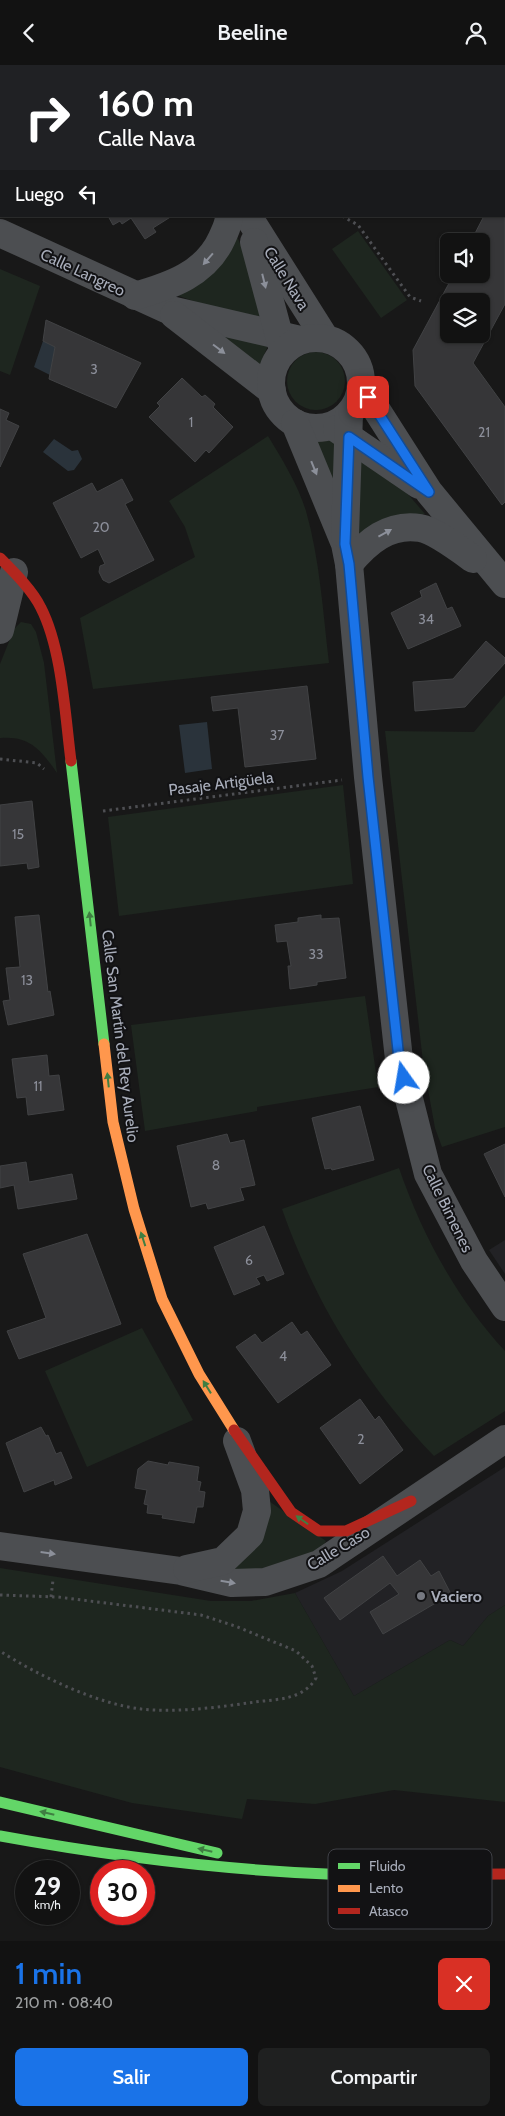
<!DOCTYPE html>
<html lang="es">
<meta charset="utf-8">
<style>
:root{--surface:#121212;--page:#1f2020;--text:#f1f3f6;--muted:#9c9e9f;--line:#313232;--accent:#1a73e8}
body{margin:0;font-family:Cabin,sans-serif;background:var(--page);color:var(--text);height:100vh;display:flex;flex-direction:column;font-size:19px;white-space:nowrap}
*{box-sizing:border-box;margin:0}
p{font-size:16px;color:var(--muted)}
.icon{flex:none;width:28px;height:28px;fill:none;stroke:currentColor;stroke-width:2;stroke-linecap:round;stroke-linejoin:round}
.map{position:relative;height:1876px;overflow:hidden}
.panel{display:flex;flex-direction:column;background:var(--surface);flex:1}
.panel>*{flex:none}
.banner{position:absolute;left:0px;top:0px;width:505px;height:152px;box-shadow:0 1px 4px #0004,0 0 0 1px var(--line);background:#202124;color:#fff;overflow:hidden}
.fabs{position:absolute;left:440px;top:168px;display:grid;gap:10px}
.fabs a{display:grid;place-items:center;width:50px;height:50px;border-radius:8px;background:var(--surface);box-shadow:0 1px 4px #0004,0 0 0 1px var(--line);font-size:25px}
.speed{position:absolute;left:15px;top:1795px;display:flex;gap:10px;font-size:25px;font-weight:700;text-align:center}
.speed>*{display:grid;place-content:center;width:65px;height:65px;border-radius:50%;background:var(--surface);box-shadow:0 1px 4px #0004,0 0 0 1px var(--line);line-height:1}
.speed small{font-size:12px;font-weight:400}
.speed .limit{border:8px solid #d22;background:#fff;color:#111}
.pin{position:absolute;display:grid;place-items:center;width:42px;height:42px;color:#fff;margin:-21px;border-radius:10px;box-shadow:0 2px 8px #0006}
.me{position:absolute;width:55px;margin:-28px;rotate:347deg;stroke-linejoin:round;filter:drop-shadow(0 0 4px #0008)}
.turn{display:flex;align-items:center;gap:18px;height:105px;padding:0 15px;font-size:22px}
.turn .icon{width:65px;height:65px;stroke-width:2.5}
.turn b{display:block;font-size:35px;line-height:42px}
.then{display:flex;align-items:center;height:48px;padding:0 15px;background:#0003;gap:10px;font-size:19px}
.round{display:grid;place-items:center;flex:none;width:52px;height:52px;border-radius:8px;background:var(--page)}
.head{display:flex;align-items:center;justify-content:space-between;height:85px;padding:0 15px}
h1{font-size:30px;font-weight:600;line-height:38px;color:var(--accent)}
.button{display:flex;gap:10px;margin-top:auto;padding:10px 15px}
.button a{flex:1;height:58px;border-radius:8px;background:var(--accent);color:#fff;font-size:20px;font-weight:600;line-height:58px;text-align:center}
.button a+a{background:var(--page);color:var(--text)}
header{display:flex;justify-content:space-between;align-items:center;height:65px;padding:0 15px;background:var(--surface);font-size:22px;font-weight:600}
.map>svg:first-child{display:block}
.built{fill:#222225}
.green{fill:#1e261f}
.water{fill:#2a333b}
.building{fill:#363638;stroke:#414244;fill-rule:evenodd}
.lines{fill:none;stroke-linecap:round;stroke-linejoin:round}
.path{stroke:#4e4f53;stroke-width:3;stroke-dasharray:2.5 4;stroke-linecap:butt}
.street{stroke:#4c4e51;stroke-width:28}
.fast{stroke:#63d668;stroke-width:11}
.slow{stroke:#ff974d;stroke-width:11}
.jam{stroke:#b3261e;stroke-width:11}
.oneway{fill:#8c909a}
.oneway2{fill:#3f7e42}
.route-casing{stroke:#114b97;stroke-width:12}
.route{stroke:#1a73e8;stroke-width:9}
.poi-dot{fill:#767981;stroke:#121214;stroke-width:2}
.labels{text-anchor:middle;stroke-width:4;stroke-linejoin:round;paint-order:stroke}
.number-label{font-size:14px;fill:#8c8f9a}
.street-label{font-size:16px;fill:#a8adba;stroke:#121214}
.poi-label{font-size:16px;font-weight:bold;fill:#a8adba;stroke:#121214;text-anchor:start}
.key{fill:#121214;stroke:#3f4046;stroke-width:1}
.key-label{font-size:14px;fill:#a8adba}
</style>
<header><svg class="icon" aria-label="back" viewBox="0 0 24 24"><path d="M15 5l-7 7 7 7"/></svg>Beeline<svg class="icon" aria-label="person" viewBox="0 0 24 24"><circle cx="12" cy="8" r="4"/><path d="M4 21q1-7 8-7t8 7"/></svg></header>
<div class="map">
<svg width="505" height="1876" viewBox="0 0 505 1876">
<rect width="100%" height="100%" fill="#181818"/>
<!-- built -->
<g class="built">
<path d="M505,1175V1209L489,1185Z"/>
<path d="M505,1402V1540L488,1551L463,1581L450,1575L354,1631L295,1528L342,1506Z"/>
</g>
<!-- green -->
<g class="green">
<path d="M235,166L253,211L263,256L225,247L176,230Z"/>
<path d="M358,166L407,235L381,253L332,184Z"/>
<path d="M0,204L40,221L10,310L0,306Z"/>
<path d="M196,259L267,276V283L260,299L254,301Z"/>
<circle cx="316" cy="316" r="29"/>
<path d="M268,371C282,394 298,420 306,446C320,495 323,548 329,598L93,624L80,553L195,492L185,462L169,436Z"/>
<path d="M328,374L338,379L340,445L312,376Z"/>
<path d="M357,391L400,420L425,449L395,451L358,471Z"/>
<path d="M21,557L31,559L36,567L44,598L57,708C42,686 30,670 0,673V599L14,564Z"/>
<path d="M505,630V1062L442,1082L435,1063L423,997L385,666L474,667Z"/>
<path d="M343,720L353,819L119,851L108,752Z"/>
<path d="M365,931L378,1022L257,1042V1046L145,1066L131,960Z"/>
<path d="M399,1103C422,1170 457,1234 505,1286V1346L434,1391C365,1319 315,1238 282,1144Z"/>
<path d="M142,1263L193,1355L87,1402L45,1306Z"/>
<path d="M266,1434L326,1476L321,1485L264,1505L218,1508Z"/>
<path d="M0,1503L211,1536H251L295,1528L354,1631L450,1575L463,1581L488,1551L505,1540V1737L394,1725L315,1739L247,1734L242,1754L132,1738L0,1702Z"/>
</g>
<!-- water -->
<g class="water">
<path d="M43,276L55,282L50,310L34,302Z"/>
<path d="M54,374L72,386L78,385L82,394L74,405L68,406L43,387Z"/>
<path d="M207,657L212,704L185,708L179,660Z"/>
</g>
<!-- building -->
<g class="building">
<path d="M447,0H505V92L504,1Z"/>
<path d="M0,53L1,54V114L0,113Z"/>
<path d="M505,113V239L473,298L505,342V437L502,440L415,321L413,285L454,209H481V176H471L484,151H504ZM449,236H481V269H449Z"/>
<path d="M108,151H172L153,163L156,167L145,174L131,153L122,159L120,156L113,160Z"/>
<path d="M46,255L141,298L116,343L49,314L55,282L43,276Z"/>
<path d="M182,313L202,332L205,330L215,339L213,342L233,362L209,388L206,385L195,397L149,352L160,341L157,338Z"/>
<path d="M0,344L9,348L6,355L19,361L0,402Z"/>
<path d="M122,414L133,435L125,439L154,495L109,518L103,515L99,507L100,501L105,499L98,484L81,493L53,438L92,418L97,427Z"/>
<path d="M436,518L447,544L452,542L461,561L408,584L391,548L422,532L420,526Z"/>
<path d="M486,576L505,593V598L465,642L415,646L413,617L453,614Z"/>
<path d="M307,621L316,694L245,702L238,643L213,646L211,632Z"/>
<path d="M32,736L39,802L28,804L27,798L0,801V740Z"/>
<path d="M39,850L48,927L50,926L54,950L8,960L3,936L10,935L6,903L20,902L15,852Z"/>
<path d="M321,850V854L339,853L346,913L317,917V920L290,924L288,901H291L287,876L277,877L275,860L298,857V853Z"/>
<path d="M47,990L49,1011L59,1010L64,1045L28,1050L26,1032L17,1033L12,994Z"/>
<path d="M360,1041L374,1095L332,1105L331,1103L325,1104L312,1053Z"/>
<path d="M227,1069L230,1078L244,1075L255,1120L240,1123L244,1135L208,1144L206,1138L191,1142L177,1081Z"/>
<path d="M505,1079V1132L484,1089Z"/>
<path d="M26,1097L29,1117L72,1109L77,1134L18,1144L14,1120L0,1123V1101Z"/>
<path d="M264,1161L284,1209L267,1216L264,1210L256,1213L260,1219L234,1230L214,1182Z"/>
<path d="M87,1169L121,1259L19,1294L7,1266L46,1253L23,1189Z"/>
<path d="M292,1257L301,1270L307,1266L331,1300L278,1338L236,1282L255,1269L262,1278Z"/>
<path d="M360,1334L375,1355L379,1351L403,1385L360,1419L320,1363Z"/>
<path d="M41,1362L46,1371L48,1370L56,1389L61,1387L72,1413L55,1420L54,1415L24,1427L6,1378Z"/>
<path d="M148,1396L168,1400L169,1397L199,1402L197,1416L201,1417L199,1426L205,1427L203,1442H197L194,1458L162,1453L163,1450L147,1448L148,1440L144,1439L147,1425L135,1423L138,1404Z"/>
<path d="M383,1491L397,1511L420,1495L431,1511L439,1506L451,1529L383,1569L370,1547L399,1529L390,1518L340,1555L324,1533Z"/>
</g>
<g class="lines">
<!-- path -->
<g class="path">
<path d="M372,0L373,1"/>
<path d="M342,151L358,160L410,232L421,236"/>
<path d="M0,694L37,698L44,704"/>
<path d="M103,746L342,715"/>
<path d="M0,1530L58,1532L201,1550L235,1561L296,1586L312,1601L316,1613C303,1635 278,1634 255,1637C220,1642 177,1648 141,1644C97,1639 37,1610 0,1586"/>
<path d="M51,1532L53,1515"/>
</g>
<!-- street -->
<g class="street">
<path d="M182,0L183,1"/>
<path d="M248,151L325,273"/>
<path d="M0,168L166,244L300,275"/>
<path d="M254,177L283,285"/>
<path d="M135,231C170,221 206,209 222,173C225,166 229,159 229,151"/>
<path d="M174,250L272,326"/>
<circle cx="316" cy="318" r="45"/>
<path d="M362,322L429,427L505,519"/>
<path d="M295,358L345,479L349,499L368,712L399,994L428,1109L474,1196L505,1242"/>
<path d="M337,364L419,420"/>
<path d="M345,470L349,349"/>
<path d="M349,499C367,477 389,458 420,463C434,465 462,486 473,494"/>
<path d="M0,565L14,507"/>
<path d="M0,1481L181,1506L232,1518L265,1517L319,1499L505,1374"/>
<path d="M187,1504L223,1496L250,1470L257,1446L255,1425L237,1376"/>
</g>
<!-- fast -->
<g class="fast">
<path d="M71,696L104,979"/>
<path d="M0,1737L217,1788"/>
<path d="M0,1771C115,1792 231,1806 348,1810"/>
</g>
<!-- slow -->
<path class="slow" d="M104,979L113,1057L134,1144L162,1234L199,1309L234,1365"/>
<!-- jam -->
<g class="jam">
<path d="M0,493C14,507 33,526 41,543C62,584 65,650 71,696"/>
<path d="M234,1365L291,1447L319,1466H346L411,1436"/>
<path d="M348,1810L505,1809"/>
</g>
</g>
<!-- one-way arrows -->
<defs><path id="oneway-solid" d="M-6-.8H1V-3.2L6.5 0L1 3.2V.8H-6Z" transform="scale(1.25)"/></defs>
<g class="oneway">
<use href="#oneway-solid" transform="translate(208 194) rotate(131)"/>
<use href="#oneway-solid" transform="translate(264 216) rotate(76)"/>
<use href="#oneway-solid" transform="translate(219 284) rotate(37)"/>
<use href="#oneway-solid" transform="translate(314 403) rotate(68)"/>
<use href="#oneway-solid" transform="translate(385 468) rotate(-29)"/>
<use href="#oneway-solid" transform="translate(48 1488) rotate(8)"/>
<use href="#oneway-solid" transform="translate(228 1517) rotate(10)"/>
</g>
<g class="oneway2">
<use href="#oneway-solid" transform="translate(90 854) rotate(-96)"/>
<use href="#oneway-solid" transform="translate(108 1015) rotate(-96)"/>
<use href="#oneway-solid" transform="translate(143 1174) rotate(-108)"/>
<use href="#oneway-solid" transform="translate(207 1322) rotate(-122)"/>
<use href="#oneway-solid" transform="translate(302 1455) rotate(-145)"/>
<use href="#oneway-solid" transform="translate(47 1748) rotate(-167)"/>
<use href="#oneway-solid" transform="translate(205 1785) rotate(-167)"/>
</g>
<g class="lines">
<!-- route casing -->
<g class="route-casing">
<path id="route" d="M368,332L429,427L349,372L345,479L349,499L368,712L399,994L404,1013"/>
</g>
<!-- route -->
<use href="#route" class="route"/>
</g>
<!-- markers -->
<circle class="poi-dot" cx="421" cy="1531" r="5"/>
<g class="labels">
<!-- number labels -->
<g class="number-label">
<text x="94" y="309">3</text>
<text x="191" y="362">1</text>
<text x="484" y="372">21</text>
<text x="101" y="467">20</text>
<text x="426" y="559">34</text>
<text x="277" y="675">37</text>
<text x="18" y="774">15</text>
<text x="316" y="894">33</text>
<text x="27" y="920">13</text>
<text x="38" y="1026">11</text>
<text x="216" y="1105">8</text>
<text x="249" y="1200">6</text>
<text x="283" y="1296">4</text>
<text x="361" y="1379">2</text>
</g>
<!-- street labels -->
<g class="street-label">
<text transform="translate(83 207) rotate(25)" y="6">Calle Langreo</text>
<text transform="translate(287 213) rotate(58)" y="6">Calle Nava</text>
<text transform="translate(221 718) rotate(-7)" y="6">Pasaje Artigüela</text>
<text transform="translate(121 971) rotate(83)" y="6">Calle San Martín del Rey Aurelio</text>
<text transform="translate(448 1143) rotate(64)" y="6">Calle Bimenes</text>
<text transform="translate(338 1483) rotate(-31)" y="6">Calle Caso</text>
</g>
<!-- poi labels -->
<g class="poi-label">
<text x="431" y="1537">Vaciero</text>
</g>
</g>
<!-- legend -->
<rect x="328" y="1784" width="164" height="80" rx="8" class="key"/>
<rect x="338" y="1798" width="22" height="6" fill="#63d668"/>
<rect x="338" y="1820" width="22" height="7" fill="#ff974d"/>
<rect x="338" y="1843" width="22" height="6" fill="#b3261e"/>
<g class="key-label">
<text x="369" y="1806">Fluido</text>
<text x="369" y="1828">Lento</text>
<text x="369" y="1851">Atasco</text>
</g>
</svg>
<div class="fabs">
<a><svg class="icon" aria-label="sound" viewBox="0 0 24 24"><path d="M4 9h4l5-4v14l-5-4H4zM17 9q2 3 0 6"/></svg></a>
<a><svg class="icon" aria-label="layers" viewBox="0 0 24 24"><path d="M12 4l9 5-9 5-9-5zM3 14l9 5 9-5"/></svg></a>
</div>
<div class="speed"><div>29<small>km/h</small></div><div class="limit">30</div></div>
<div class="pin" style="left:368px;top:332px;background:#d93025"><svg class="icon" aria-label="arrive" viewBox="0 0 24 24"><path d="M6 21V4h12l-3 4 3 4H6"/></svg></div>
<svg class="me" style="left:404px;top:1013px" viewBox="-20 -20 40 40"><circle r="19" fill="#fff"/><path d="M0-13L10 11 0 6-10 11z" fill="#1a73e8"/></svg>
<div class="banner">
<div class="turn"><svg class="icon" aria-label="right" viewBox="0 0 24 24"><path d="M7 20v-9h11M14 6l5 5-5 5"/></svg><div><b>160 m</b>Calle Nava</div></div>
<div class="then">Luego<svg class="icon" aria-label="left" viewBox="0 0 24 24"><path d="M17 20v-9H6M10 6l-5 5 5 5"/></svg></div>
</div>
</div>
<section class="panel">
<div class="head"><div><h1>1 min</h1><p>210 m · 08:40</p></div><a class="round" style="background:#d93025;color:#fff"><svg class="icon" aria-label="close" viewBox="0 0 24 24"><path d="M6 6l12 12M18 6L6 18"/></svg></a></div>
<div class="button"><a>Salir</a><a>Compartir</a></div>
</section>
